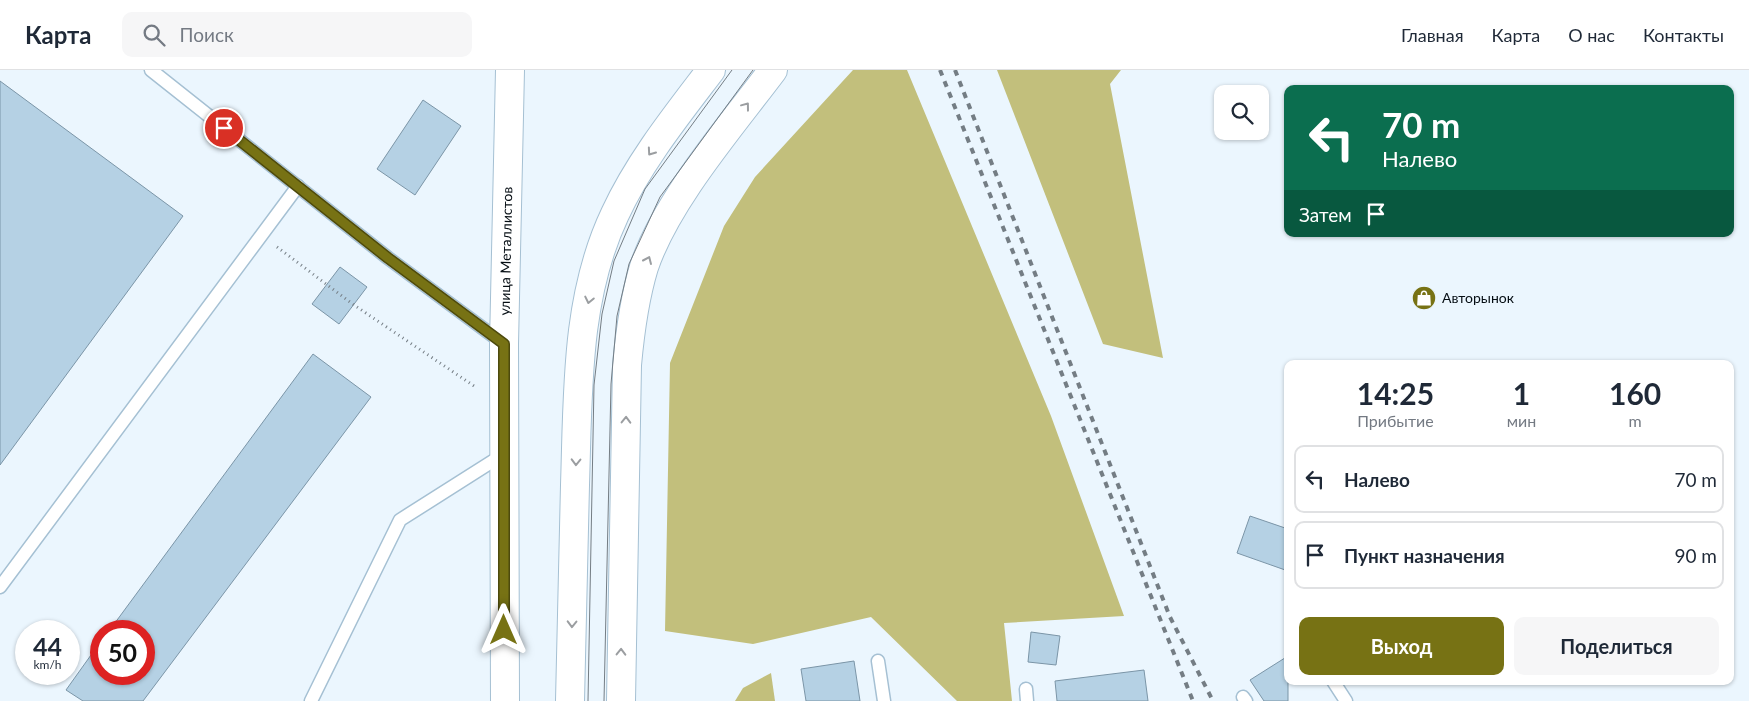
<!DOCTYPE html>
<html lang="ru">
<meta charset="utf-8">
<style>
:root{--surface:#fff;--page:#f6f6f7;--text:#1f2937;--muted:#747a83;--line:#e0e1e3;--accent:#777214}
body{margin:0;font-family:Lato,sans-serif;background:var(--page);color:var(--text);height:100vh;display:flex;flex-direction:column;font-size:19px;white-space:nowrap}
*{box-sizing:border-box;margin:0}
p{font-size:16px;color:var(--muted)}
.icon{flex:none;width:28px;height:28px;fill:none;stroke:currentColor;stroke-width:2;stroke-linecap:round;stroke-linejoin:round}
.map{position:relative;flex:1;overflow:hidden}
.side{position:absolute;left:1284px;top:290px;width:450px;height:325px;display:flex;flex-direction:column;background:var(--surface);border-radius:10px;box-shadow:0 1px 4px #0004}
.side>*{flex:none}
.guide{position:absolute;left:1284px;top:15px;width:450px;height:152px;border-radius:10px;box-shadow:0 1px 4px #0004;background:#0b6e4f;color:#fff;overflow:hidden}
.fabs{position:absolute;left:1214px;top:15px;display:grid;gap:10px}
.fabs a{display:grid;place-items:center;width:55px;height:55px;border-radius:10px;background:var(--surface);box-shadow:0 1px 4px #0004;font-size:25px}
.speed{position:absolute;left:15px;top:550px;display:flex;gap:10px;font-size:25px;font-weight:700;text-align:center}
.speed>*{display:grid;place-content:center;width:65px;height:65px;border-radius:50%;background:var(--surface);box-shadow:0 1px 4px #0004;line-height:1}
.speed small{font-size:12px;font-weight:400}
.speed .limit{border:8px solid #d22;background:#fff;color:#111}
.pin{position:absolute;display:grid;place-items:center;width:42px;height:42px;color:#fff;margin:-21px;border:2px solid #fff;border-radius:50%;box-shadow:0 1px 5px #0007}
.me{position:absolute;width:55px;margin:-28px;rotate:0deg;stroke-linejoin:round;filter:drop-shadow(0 0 4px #0008)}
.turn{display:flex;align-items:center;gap:18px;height:105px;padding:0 15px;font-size:22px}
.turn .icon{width:65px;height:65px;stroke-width:2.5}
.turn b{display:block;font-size:35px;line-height:42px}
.then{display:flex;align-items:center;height:48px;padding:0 15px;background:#0003;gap:10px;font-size:19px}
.eta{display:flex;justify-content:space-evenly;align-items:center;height:85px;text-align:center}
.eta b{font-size:30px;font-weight:700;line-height:35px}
.button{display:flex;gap:10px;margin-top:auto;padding:10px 15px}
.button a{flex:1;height:58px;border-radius:10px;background:var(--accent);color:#fff;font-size:20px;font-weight:700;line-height:58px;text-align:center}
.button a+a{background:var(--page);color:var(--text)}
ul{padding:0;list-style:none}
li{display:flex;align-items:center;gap:15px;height:68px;margin:0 10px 8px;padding:0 5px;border:2px solid var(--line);border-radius:10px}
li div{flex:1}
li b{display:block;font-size:19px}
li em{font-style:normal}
header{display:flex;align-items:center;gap:30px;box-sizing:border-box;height:70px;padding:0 25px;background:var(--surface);border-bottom:1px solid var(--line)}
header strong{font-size:24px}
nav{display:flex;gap:28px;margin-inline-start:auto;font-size:18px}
.search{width:350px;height:45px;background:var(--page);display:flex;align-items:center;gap:12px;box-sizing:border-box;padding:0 18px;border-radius:10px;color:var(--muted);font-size:19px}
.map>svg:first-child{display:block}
.forest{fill:#c2bf7c}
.building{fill:#b5d1e4;stroke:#7b95a7}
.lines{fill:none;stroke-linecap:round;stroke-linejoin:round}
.lane-casing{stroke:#a5c0d3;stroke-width:15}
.secondary-casing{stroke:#a5c0d3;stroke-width:30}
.primary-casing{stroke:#a5c0d3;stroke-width:30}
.path{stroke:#757e85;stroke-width:3;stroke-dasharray:1 4;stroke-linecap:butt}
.lane{stroke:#fff;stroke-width:12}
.secondary{stroke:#fff;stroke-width:28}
.primary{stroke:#fff;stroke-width:28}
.tram{stroke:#747d84;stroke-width:1}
.rail{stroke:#747d84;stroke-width:4;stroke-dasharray:6 6;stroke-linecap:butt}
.oneway{stroke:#9b9ea1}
.route-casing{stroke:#4d4a0d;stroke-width:12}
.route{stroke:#777214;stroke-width:9}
.labels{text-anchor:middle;stroke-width:4.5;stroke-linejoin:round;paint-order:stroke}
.street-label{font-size:14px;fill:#050d13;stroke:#ebf6fe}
.poi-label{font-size:14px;fill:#050d13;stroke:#ebf6fe;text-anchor:start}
</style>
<header>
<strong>Карта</strong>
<div class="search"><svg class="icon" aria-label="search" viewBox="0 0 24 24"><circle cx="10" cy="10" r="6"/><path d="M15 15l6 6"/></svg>Поиск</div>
<nav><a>Главная</a><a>Карта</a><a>О нас</a><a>Контакты</a></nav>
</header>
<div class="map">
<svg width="1749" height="631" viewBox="0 0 1749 631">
<rect width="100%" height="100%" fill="#ebf6fe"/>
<!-- forest -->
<g class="forest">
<path d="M853,0H907L1051,346L1124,546L1004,553L1012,631H957L871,547L753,574L665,561L670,293L724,156L755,107Z"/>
<path d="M997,0H1121L1110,14L1163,288L1103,274Z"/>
<path d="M771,603L775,631H735L743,618Z"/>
</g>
<!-- building -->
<g class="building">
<path d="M0,11L183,146L0,395Z"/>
<path d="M423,30L461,56L415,125L377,99Z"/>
<path d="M340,197L367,217L339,254L312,234Z"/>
<path d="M313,284L371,327L143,631H83L66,620L101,571V604H144V561H109Z"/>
<path d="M1250,446L1288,459V501L1237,483Z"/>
<path d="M1031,562L1060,566L1056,595L1028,592Z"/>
<path d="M1288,586V631H1264L1250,610Z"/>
<path d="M854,591L860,631H806L801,599Z"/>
<path d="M1144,600L1148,631H1057L1055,611Z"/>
</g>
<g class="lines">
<!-- lane casing -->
<g class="lane-casing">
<g id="lane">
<path d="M151,0L388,188L504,274"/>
<path d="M0,517L298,116"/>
<path d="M878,591L884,631"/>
<path d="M1333,611L1346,631"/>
<path d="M1026,619L1027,631"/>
<path d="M1243,627L1246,631"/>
<path d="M311,631L400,450L504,384"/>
</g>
</g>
<!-- secondary casing -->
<g class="secondary-casing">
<g id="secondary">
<path id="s1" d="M505,631L504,274L510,0"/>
</g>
</g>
<!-- primary casing -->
<g class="primary-casing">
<g id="primary">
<path d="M570,631C572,559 574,487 575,415C578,325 575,228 615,144C639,92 676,46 711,0"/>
<path d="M621,631L627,295C630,262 634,230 644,197C666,131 731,56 773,0"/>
</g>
</g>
<!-- path -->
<path class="path" d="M277,177L354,235L477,318"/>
<!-- lane -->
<use href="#lane" class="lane"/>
<!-- secondary -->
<use href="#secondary" class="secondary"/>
<!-- primary -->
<use href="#primary" class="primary"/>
<!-- tram -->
<g class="tram">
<path d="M588,631L594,315L602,244L614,191L645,119L732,0"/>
<path d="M604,631L611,314L617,246L629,194L660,127L753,0"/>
</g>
<!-- rail -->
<g class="rail">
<path d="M940,0L1193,631"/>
<path d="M955,0L1170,547L1213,631"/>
</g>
</g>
<!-- one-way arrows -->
<defs><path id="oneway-chevron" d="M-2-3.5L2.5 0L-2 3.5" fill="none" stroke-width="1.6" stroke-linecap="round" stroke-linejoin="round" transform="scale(1.25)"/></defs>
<g class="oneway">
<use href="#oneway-chevron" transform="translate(746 36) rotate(-53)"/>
<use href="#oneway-chevron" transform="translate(651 82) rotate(125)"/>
<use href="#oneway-chevron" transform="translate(648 190) rotate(-66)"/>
<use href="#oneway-chevron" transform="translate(589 230) rotate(102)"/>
<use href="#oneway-chevron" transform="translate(626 350) rotate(-89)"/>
<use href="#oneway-chevron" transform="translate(576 392) rotate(91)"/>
<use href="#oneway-chevron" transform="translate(572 554) rotate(91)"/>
<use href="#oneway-chevron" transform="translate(621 582) rotate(-89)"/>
</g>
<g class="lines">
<!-- route casing -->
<g class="route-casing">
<path id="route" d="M224,58L388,188L504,274V560"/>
</g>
<!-- route -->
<use href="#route" class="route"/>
</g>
<!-- icons -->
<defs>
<g id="shop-disc" transform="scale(1.25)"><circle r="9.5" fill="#777214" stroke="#ebf6fe"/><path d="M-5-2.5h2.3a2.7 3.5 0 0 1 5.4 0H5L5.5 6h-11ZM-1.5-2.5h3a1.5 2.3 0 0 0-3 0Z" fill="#fff"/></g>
</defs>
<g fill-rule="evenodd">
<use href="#shop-disc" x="1424" y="228"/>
</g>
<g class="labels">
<!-- street labels -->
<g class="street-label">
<text dy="5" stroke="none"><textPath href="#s1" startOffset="450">улица Металлистов</textPath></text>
</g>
<!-- poi labels -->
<g class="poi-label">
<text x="1442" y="233">Авторынок</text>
</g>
</g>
</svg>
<div class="fabs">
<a><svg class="icon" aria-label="search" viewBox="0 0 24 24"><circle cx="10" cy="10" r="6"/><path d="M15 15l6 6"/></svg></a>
</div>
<div class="speed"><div>44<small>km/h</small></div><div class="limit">50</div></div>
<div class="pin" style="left:224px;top:58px;background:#d93025"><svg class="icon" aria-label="arrive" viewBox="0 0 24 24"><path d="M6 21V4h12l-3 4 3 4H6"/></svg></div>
<svg class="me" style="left:504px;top:560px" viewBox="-20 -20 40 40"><path d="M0-17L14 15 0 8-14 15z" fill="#777214" stroke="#fff" stroke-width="4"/></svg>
<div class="guide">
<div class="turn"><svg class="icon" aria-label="left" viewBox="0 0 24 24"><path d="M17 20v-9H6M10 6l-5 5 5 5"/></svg><div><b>70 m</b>Налево</div></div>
<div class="then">Затем<svg class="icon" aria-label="arrive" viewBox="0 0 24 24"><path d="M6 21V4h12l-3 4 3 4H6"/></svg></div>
</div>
<section class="side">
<div class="eta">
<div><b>14:25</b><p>Прибытие</p></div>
<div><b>1</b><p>мин</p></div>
<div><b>160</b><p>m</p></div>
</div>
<ul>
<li><svg class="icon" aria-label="left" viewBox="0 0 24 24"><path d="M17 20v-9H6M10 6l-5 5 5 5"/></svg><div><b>Налево</b></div><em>70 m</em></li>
<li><svg class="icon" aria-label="arrive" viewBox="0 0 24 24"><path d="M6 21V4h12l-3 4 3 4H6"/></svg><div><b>Пункт назначения</b></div><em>90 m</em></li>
</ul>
<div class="button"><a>Выход</a><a>Поделиться</a></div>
</section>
</div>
